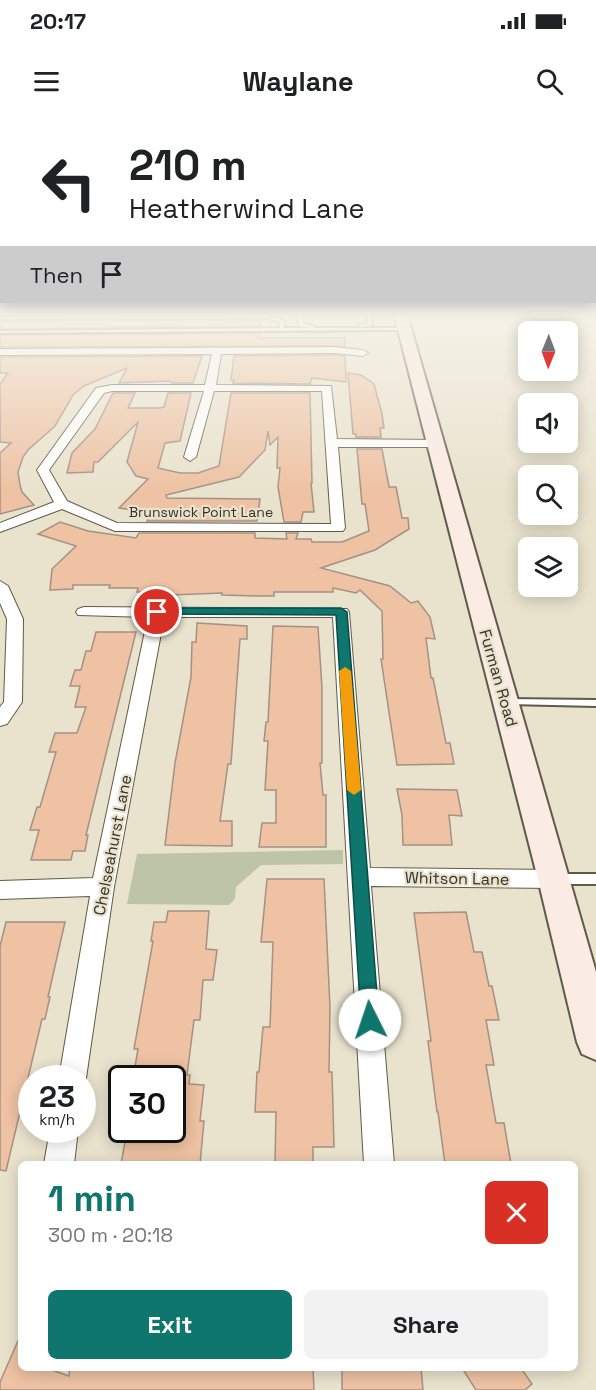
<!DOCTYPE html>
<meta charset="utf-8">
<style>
:root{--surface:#fff;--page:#f2f2f2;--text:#202124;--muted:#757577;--accent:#0f766e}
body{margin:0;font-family:"Space Grotesk",sans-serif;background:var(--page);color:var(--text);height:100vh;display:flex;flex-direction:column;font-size:22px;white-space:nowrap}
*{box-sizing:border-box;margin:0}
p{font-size:20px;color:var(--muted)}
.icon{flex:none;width:33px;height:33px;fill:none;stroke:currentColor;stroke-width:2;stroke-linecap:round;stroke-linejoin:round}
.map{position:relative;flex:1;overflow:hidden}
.sheet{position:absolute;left:18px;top:1041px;width:560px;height:210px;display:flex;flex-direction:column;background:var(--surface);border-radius:9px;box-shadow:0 3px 15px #0003}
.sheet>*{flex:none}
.guide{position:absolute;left:0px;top:0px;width:597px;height:183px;box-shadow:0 3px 15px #0003;background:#fff;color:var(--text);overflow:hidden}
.needle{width:39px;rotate:181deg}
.controls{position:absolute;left:518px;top:201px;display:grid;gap:12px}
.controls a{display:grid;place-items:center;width:60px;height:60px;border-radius:9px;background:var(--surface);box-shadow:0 3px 15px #0003;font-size:30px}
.speed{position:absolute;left:18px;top:945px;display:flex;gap:12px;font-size:30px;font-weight:700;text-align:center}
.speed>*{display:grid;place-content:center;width:78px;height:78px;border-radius:50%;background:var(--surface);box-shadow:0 3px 15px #0003;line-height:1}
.speed small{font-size:15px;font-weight:400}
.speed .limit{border:3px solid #111;border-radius:9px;background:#fff;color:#111}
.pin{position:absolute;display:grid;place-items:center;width:51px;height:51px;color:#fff;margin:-26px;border:3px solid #fff;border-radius:50%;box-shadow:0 2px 6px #0007}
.me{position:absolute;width:66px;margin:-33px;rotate:356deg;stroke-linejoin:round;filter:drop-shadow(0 0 4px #0008)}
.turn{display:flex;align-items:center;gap:21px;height:126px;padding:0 30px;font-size:27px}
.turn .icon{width:78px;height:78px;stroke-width:2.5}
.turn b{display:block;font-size:42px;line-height:51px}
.then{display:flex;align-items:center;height:57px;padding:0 30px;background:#0003;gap:12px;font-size:22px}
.round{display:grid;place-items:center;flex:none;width:63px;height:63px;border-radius:9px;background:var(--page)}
.headline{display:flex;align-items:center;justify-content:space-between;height:102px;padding:0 30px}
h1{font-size:36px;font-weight:700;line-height:45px;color:var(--accent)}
.action{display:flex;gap:12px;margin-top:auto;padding:12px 30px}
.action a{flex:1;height:69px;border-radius:9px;background:var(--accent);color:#fff;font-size:24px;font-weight:700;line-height:69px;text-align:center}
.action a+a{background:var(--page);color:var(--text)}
.status{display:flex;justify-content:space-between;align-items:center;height:42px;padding:0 30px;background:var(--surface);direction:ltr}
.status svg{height:16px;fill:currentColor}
header{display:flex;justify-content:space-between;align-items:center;height:78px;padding:0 30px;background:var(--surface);font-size:27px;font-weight:700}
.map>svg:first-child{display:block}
.green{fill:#bdc5a6}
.building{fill:#eec2a3;stroke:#a49184;stroke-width:1.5}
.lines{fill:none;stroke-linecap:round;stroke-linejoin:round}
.lane-casing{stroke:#605a47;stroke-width:4}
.street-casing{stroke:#605a47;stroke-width:2}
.secondary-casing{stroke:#605a47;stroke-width:4}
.lane{fill:#fff;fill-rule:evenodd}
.street{fill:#fff;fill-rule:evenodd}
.secondary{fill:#fbebe5;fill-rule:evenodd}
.route{fill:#0f766e;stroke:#0a4d48;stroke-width:1.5}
.slow{fill:#f59e0b}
.labels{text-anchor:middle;stroke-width:4.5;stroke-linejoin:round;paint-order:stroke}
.far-street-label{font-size:14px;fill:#343229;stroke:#e9e2cd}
.street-label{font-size:16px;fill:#343229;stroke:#e9e2cd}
</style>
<div class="status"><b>20:17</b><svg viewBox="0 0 49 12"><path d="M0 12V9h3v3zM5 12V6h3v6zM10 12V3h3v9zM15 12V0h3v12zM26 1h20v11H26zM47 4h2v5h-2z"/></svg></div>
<header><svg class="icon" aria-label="menu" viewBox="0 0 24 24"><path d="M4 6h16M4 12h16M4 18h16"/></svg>Waylane<svg class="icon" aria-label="search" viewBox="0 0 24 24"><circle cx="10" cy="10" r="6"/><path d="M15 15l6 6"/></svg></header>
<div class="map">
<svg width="596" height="1270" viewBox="0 0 596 1270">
<rect width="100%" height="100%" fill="#e9e2cd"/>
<!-- green -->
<path class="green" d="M343,730V744L261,745L236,767L235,779L229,785L127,784L137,734Z"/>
<!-- building -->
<g class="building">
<path d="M260,200V206L0,209V201Z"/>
<path d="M260,213L259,218H345V226L0,227V215Z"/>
<path d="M334,235L345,236L346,262L312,258L310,264L233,263L234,260H231L234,236Z"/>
<path d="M202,236L193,263H172L170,261L119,263L127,248L84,266L73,275L55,306L28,330L23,337L18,352L20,365L22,372L34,385L0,394V333L11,323L0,322V264L8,253H0V237Z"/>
<path d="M348,253L361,255L374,264L382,294L384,308H380L381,317H356V314H353Z"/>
<path d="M113,273H135L128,288H160L164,287L168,273H191L180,321L165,323L158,348L180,353H198L219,346L231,273H310L312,363H311L314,392H303L301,402H284L278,367L280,348H277L278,317L270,325L268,311L265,330L239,357L166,375L167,378L260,379L257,401H147L151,393L119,388L148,359L136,356L127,342L138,302L98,342H94L93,352L67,353L72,333L95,309Z"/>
<path d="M357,329H382L389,367H396L402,398H408L409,409L375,430L321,448L390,466L411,483L418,481L430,497L435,519L426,518L431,558H433L446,623H450L454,644L397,645L381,539H383L382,491L360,470L356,473L333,468V472H274V476H260L222,475V473L145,476L146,472H137L138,468H109L110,465H73V469L50,470L52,449L76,426L38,414L60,402L88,411L136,418L139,413H255V418L287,419L286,413H298L296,419H311L312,422H342L369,411L365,384H362Z"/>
<path d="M197,503L247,506V519H240L231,644H228L220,701H232V726L165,725L175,643L191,557L192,522H196Z"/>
<path d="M273,506L318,507L322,568V643H320L323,675H326V727H259L262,703H276V670H265L268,621H264L266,602H268Z"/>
<path d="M96,512H136L86,715H88L85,731H73L71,740H31L39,710H30L37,687H40L56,632H49L55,613H77L86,587H75L80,566H70L75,550H81L86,531H91Z"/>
<path d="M397,669L457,670L462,696L449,695L452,725H403L402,695Z"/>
<path d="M267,759H324L330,887L329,952H332L334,1027H313V1044H275L276,992H255L257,952H259L263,907H270L273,822H261Z"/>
<path d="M168,791H209L206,829L217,830L213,860H203L200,900H194L187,955H190L189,964L204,965L200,1001H204L200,1044H121L127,1010H172V958H133L138,929H134L153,821H151L154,802H166Z"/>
<path d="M466,792L474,832H482L489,866H492L499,900H486L494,945H486L496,1003H504L511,1044H445L438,992H437L428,921H431L414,793Z"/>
<path d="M6,802H65L48,877H50L45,899H42L6,1051L0,1050V826Z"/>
<path d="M21,1214V1248H46L69,1256L70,1248H313L314,1270H0V1262Z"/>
<path d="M342,1248H421L423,1270H342Z"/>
<path d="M462,1248H521L532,1264L525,1270H476Z"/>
</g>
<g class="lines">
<!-- lane casing -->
<g class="lane-casing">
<g id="lane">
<path d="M298,194H302L303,204L314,206L313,208H404L406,209L404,210L0,213V211L280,208V202L268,198L0,199V197L268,196L284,200V208H311L299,206Z"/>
<path d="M367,194H371L372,205L359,207V205L367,204Z"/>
<path d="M506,579L596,580V586L503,584L501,582L503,580Z"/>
<path d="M557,754H596V764H557L553,762L551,759L553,756Z"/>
</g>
</g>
<!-- street casing -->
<g class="street-casing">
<g id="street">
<path d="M334,227L363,230L368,233L363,236L334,233L221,234L216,265L331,266L337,319L437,320L439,323L433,327H338L345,408L343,411H115L62,389L0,412V403L54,382L37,350L96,268L112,265H205L212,234L0,235V229ZM112,271H204L184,337L190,341L196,337L214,271H322L331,404L117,403L67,381L49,350L104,273Z"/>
<path d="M0,461L8,466L23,499L22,582L7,604L0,606V587L4,582L7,499L0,483Z"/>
<path d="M84,487L347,489L349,492L370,748L554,750L562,753L565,759L562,765L554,768L371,766L394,1044H364L333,497H164L114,767L86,958L82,965V958H59L90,776L0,779V761L93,758L148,497L78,495L76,492L78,489Z"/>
<path d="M50,1010H78L74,1044H44Z"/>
</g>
</g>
<!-- secondary casing -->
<g class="secondary-casing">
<path id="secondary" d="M394,194H407L596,852V940L582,934L577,922L538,759Z"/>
</g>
<!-- lane -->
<use href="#lane" class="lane"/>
<!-- street -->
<use href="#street" class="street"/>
<!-- secondary -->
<use href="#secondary" class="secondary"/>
</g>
<!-- sky -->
<linearGradient id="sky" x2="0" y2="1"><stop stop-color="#77b1d3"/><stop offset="0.52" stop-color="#f5f2e8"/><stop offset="1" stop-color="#f5f2e8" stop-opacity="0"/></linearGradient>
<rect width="596" height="372" fill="url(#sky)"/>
<!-- route -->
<path class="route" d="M157,488H341L347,492L379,900L376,906L370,908L363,906L361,900L336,495L153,494L151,492Z"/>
<!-- slow -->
<path class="slow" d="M345,547L351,551L361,670L354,675L347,670L339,551Z"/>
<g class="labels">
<!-- far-street labels -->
<g class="far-street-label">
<text x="201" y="397">Brunswick Point Lane</text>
</g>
<!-- street labels -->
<g class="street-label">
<text transform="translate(499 558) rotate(74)" y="6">Furman Road</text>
<text transform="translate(112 725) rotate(-79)" y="6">Chelseahurst Lane</text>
<text transform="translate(457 758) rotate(1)" y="6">Whitson Lane</text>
</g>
</g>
</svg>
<div class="controls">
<a><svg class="needle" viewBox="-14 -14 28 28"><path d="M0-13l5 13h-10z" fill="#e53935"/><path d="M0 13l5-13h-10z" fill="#757577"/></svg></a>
<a><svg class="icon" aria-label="sound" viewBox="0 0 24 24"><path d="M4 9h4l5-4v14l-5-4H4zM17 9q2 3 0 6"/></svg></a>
<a><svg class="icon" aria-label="search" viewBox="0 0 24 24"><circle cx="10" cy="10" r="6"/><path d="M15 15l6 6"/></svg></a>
<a><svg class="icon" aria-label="layers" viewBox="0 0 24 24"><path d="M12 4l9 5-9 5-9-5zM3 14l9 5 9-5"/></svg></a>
</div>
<div class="speed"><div>23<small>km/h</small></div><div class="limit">30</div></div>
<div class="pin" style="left:157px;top:492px;background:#d93025"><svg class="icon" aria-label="arrive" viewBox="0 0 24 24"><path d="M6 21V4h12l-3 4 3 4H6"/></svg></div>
<svg class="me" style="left:370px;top:900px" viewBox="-20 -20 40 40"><circle r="19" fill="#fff"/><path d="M0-13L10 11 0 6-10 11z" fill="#0f766e"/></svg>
<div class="guide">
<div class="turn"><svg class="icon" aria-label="left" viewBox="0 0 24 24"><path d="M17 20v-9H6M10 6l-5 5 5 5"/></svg><div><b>210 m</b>Heatherwind Lane</div></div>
<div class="then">Then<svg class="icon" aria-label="arrive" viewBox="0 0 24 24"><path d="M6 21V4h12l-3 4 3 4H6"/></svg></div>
</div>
<section class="sheet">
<div class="headline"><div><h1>1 min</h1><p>300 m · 20:18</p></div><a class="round" style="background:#d93025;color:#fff"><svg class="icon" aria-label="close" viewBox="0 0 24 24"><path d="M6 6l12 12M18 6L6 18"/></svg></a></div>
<div class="action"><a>Exit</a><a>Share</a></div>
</section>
</div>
